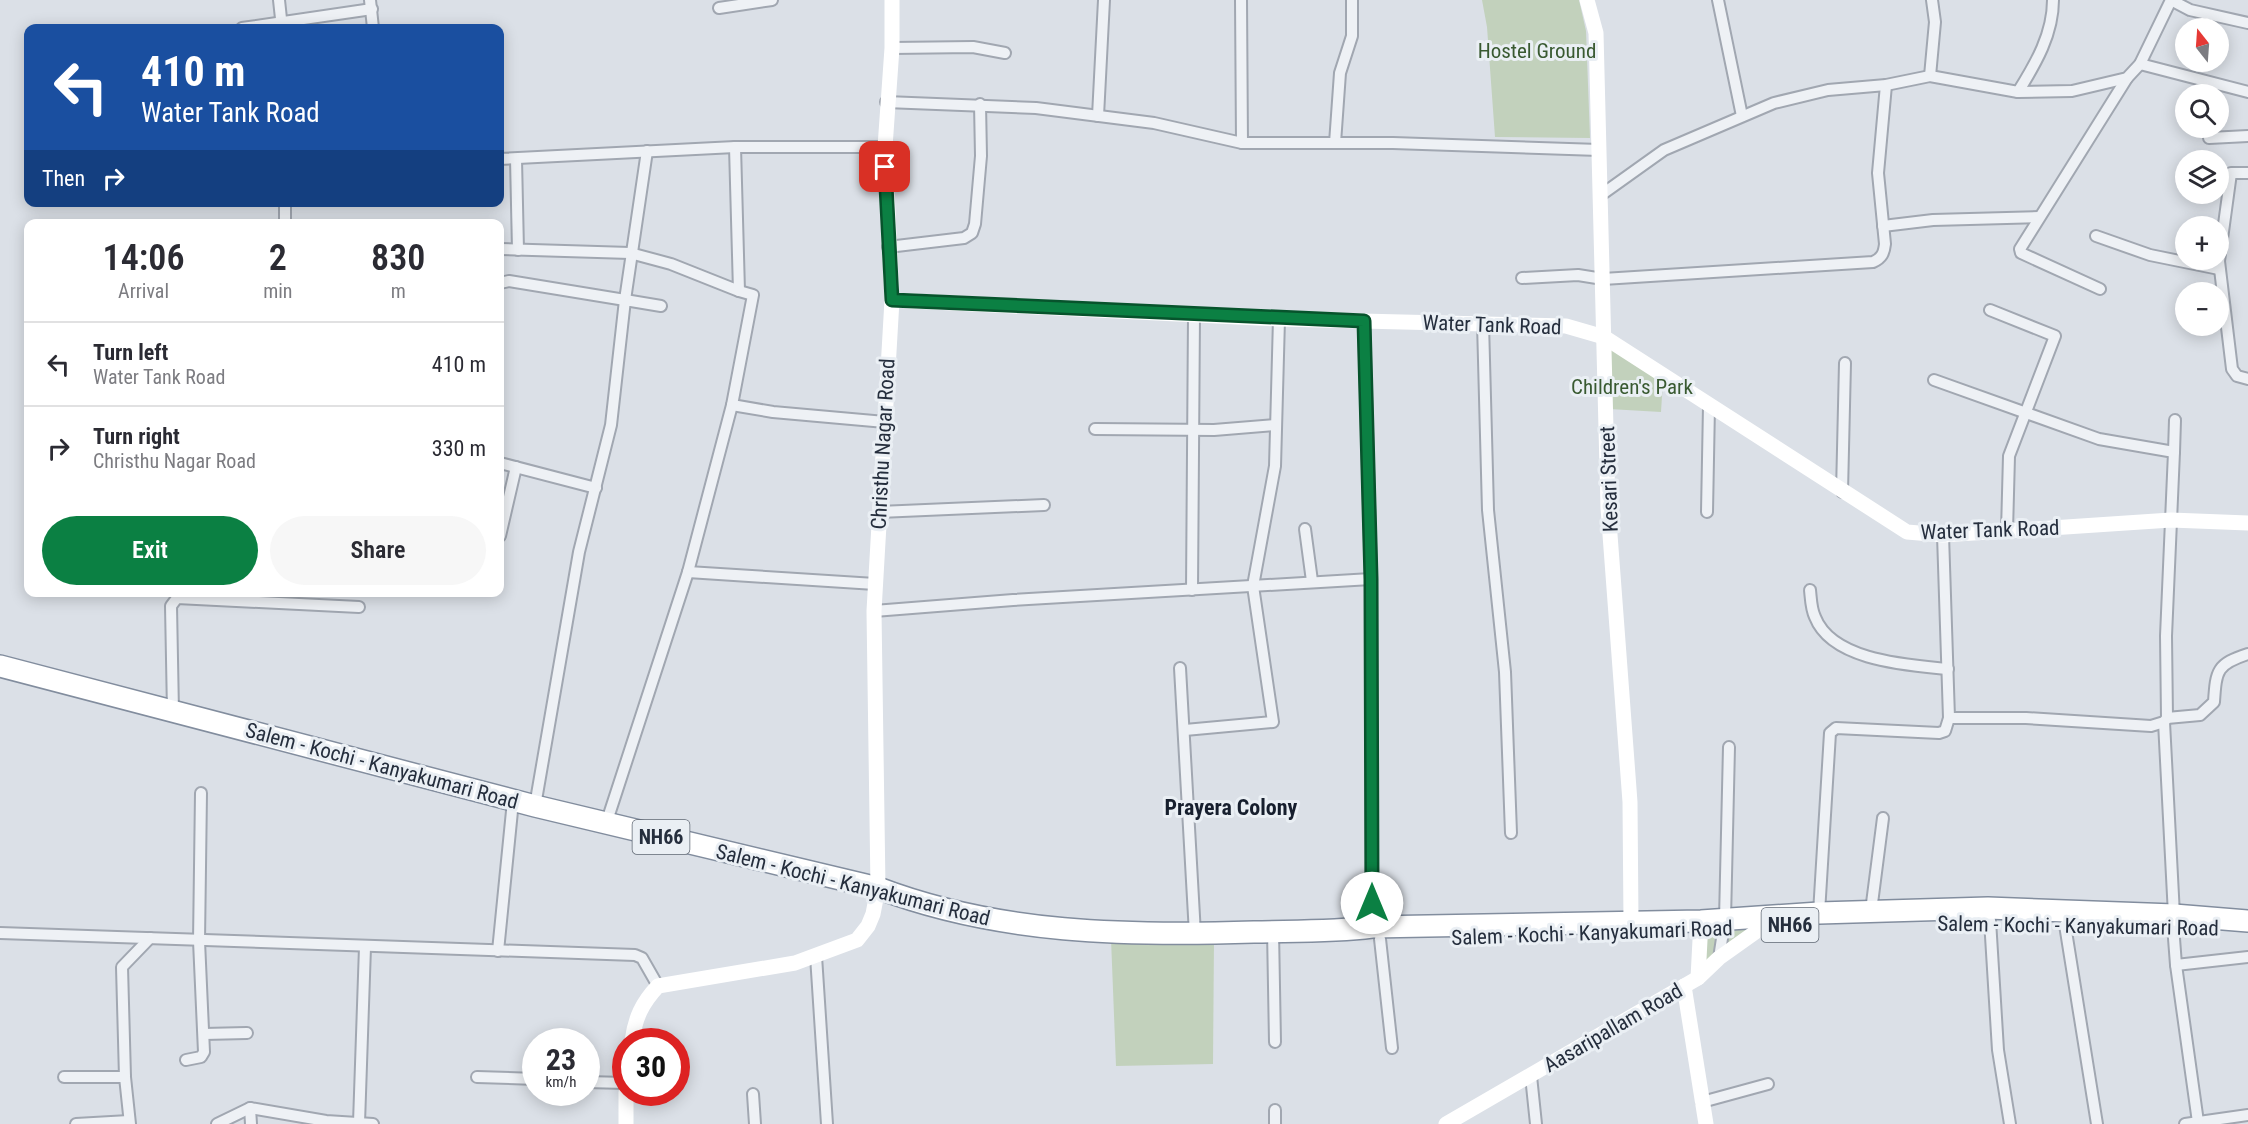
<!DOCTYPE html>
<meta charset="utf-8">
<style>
:root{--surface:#fff;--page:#f7f7f7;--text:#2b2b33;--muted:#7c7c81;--line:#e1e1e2;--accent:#0b8043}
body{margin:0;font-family:"Roboto Condensed",sans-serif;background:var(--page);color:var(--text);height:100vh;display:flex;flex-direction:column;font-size:22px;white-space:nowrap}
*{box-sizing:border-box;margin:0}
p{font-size:20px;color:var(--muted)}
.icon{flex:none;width:33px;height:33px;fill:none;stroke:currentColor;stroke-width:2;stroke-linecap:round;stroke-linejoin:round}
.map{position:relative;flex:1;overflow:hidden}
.details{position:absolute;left:24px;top:219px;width:480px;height:378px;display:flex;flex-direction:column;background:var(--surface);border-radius:12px;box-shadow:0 3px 15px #0003}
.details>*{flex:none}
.top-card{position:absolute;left:24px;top:24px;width:480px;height:183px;border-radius:12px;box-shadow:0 3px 15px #0003;background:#1a4fa0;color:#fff;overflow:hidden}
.needle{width:39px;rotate:343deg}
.tools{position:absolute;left:2175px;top:18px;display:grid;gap:12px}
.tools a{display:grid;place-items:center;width:54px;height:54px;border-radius:50%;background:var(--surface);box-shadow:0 3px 15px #0003;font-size:30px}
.speed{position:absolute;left:522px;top:1028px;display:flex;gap:12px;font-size:30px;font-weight:700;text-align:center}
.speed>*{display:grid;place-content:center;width:78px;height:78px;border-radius:50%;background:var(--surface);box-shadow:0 3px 15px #0003;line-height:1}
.speed small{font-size:15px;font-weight:400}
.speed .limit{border:9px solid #d22;background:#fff;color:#111}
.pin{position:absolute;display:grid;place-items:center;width:51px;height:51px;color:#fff;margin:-26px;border-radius:12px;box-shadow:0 3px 9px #0006}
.me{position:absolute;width:66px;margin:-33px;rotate:0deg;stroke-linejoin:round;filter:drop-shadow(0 0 4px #0008)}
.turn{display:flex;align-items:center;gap:21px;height:126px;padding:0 18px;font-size:27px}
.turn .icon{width:78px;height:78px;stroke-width:2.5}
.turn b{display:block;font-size:42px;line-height:51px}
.then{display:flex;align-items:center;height:57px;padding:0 18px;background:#0003;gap:12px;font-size:22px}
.eta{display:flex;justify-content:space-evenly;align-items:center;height:102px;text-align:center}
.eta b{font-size:36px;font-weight:600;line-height:42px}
.cta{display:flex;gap:12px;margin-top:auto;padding:12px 18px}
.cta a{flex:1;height:69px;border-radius:36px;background:var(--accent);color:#fff;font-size:24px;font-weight:600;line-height:69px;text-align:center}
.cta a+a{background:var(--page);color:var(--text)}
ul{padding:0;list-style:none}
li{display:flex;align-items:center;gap:18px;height:84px;padding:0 18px;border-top:2px solid var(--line)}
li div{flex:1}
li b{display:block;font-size:22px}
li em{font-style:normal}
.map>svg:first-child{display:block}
.green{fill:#c2d1bc}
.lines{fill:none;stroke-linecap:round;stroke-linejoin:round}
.street-casing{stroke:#a1a7b1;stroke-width:14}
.highway-casing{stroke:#828d9e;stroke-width:24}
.street{stroke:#eef1f5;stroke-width:10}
.secondary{stroke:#fff;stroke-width:15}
.highway{stroke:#fff;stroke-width:21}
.route-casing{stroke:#07532c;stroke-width:15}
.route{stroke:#0b8043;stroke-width:10}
.labels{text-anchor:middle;stroke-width:6;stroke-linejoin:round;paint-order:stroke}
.shield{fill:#eaeff4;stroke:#606874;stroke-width:1.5}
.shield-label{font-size:20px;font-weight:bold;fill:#252e3d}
.park-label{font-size:21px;fill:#395a31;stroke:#eaeff4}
.street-label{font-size:21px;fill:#252e3d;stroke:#eaeff4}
.neighbourhood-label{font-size:22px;font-weight:bold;fill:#171f2e;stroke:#eaeff4}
</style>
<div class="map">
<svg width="2248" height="1124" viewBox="0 0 2248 1124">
<rect width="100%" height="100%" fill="#dbe0e7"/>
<!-- green -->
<g class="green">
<path d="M1482,0H1579L1586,31L1590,138L1495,137L1487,27Z"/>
<path d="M1606,340L1663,381L1661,412L1609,409Z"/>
<path d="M1758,929L1701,970L1705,932Z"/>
<path d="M1111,939L1214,940L1213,1064L1116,1066Z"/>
</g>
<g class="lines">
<!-- street casing -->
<g class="street-casing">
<g id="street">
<path d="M279,0L282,28"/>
<path d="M370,0L373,28"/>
<path d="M1241,0L1242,143"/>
<path d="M1718,0L1742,116"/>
<path d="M2171,0L2190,10L2248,23"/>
<path d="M719,8L772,0"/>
<path d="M242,28L372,9"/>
<path d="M892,48L973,47L1005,53"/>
<path d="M2140,64L2248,92"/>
<path d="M1930,76L1935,22L1932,0"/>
<path d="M2018,92C2036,63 2053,34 2053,0"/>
<path d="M886,102L1036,108L1154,123L1242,143H1393L1599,150"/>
<path d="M1098,116L1104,0"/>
<path d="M2209,138L2248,136"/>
<path d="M1335,143L1340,73L1352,36V0"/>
<path d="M500,159L735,147H885"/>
<path d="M516,159L518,250"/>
<path d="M2248,173H2231L2219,261L2232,369L2237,376L2248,379"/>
<path d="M1601,195L1664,150L1774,103L1828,90L1886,85L1930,76L2018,92L2072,91L2127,78L2140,64L2171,0"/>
<path d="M285,224V202"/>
<path d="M1883,226L1933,220L2039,217"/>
<path d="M2096,236L2150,255L2219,269"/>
<path d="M888,247L964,238L972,233L975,224L981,156L980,104"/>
<path d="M500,249L630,253L671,264L739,291L735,147"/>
<path d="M1522,278L1578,275L1603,279L1873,262C1882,258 1884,253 1885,244L1878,173L1886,85"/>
<path d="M500,283L509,281L625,300L647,151"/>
<path d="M2100,289L2021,253L2020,249L2127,78"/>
<path d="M739,291L753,295L732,405L773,412L885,422"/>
<path d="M1990,310L2055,336L2009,456L2007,531"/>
<path d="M1364,321L1371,579L1372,927"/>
<path d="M1483,323L1488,510L1505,672L1511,833"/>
<path d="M1934,380L2099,439L2174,452L2166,636L2167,718L2164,722L2151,726L2026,718H1949"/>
<path d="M1095,429L1214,430L1276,425"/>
<path d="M2174,452L2175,420"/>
<path d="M500,463L596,488"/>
<path d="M1842,492L1845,363"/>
<path d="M879,512L1044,505"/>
<path d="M1707,512L1709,406"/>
<path d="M1305,529L1312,581"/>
<path d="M500,536L516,467"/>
<path d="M688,572L875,584"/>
<path d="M1192,590L1194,315"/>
<path d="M1810,590C1811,599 1811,609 1815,617C1832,661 1908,665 1948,669"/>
<path d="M874,611L1013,600L1371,579"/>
<path d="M1180,668L1195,934"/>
<path d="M173,712L171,606L177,598L359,607"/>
<path d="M2167,718L2200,715L2214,702C2216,670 2217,664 2248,654"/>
<path d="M2164,722L2174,915"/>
<path d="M1185,730L1273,722L1253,586L1275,466L1279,319"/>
<path d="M535,806L579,552L611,425L625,300L661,306"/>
<path d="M606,824L688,572L732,405"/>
<path d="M1871,911L1883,818"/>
<path d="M1819,913L1830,733L1836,728L1939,733L1945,731L1949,718L1943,535"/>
<path d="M1990,920L1998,1050L2010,1124"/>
<path d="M2065,925L2097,1124"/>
<path d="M2173,925L2176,965L2248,957"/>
<path d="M1273,931L1275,1042"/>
<path d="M0,933L635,955L642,958L658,986"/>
<path d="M1380,939L1392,1048"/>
<path d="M498,951L513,801"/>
<path d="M816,956L827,1124"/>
<path d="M1719,958L1725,919L1729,747"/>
<path d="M2176,965L2198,1122"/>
<path d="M204,1034L247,1033"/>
<path d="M186,1060L201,1057L204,1052L199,941L201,793"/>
<path d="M1531,1076L1536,1124"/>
<path d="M64,1077H125"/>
<path d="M477,1077L536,1079"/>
<path d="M586,1082L626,1083"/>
<path d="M753,1094L755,1124"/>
<path d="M1702,1102L1768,1084"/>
<path d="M250,1108L251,1124"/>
<path d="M1275,1110V1124"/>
<path d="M359,1123L365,947"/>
<path d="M76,1124L129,1121"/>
<path d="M130,1124L125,1077L122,967L150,938"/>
<path d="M217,1124L250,1108L326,1121L373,1124"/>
<path d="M2185,1124L2248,1115"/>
</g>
</g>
<!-- highway casing -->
<g class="highway-casing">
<path id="highway" d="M0,666L535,806L878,888C999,934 1127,936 1254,932C1294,931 1333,932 1372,927L1701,921L1819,913L1988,908L2174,915L2248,921"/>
</g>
<!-- street -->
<use href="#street" class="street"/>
<!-- secondary -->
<g class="secondary">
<path d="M1587,0L1596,33L1608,508L1630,802L1631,922"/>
<path d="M892,300L1279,319L1566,326L1604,337L1907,532L1943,535L2171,520L2248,523"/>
<path d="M1698,978L1701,921"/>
<path d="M1684,986L1706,1124"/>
<path d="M632,1041C635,1018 642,1003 658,986L795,963L857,940L868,926L873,914L878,888L874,611L892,300L885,147L892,48V0"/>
<path d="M626,1124V1092"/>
<path d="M1446,1124L1698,978L1719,958L1764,926V916"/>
</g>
<!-- highway -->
<use href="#highway" class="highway"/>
</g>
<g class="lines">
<!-- route casing -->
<g class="route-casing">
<path id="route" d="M885,167L892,300L1364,321L1371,579L1372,903"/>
</g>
<!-- route -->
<use href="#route" class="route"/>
</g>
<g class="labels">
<!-- shield labels -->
<g class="shield">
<rect x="632.5" y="820" width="57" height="34" rx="4.5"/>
<rect x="1761.5" y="908" width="57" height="34" rx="4.5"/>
</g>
<g class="shield-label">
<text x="661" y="844">NH66</text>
<text x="1790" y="932">NH66</text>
</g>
<!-- park labels -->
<g class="park-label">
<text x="1537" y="58">Hostel Ground</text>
<text x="1632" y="394">Children's Park</text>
</g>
<!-- street labels -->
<g class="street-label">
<text transform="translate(1492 325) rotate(2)" y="7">Water Tank Road</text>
<text transform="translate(883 444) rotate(-87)" y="7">Christhu Nagar Road</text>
<text transform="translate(1609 479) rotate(-92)" y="7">Kesari Street</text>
<text transform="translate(1990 530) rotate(-2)" y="7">Water Tank Road</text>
<text transform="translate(382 766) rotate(15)" y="7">Salem - Kochi - Kanyakumari Road</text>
<text transform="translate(853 885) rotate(14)" y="7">Salem - Kochi - Kanyakumari Road</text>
<text transform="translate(2078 926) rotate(1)" y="7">Salem - Kochi - Kanyakumari Road</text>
<text transform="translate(1592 933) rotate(-2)" y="7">Salem - Kochi - Kanyakumari Road</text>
<text transform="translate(1613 1028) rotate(-30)" y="7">Aasaripallam Road</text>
</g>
<!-- neighbourhood labels -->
<g class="neighbourhood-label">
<text x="1231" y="815">Prayera Colony</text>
</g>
</g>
</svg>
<div class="tools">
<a><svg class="needle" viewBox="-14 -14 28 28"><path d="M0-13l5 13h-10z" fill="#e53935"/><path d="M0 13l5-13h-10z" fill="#7c7c81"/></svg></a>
<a><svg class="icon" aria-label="search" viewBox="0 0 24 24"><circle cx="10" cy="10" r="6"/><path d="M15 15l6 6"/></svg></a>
<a><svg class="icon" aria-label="layers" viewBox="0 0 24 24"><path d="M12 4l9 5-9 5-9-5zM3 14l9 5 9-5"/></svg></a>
<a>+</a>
<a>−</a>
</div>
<div class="speed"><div>23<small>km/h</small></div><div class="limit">30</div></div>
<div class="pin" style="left:885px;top:167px;background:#d93025"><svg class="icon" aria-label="arrive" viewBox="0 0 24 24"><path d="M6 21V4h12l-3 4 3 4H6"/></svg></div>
<svg class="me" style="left:1372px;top:903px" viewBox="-20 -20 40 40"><circle r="19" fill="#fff"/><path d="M0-13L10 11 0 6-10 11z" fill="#0b8043"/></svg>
<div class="top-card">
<div class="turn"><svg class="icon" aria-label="left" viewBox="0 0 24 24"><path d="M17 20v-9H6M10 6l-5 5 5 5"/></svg><div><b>410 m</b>Water Tank Road</div></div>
<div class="then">Then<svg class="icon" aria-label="right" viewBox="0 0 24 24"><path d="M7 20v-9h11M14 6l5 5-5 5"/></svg></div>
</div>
<section class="details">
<div class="eta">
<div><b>14:06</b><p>Arrival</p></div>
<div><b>2</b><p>min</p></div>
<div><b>830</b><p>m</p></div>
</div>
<ul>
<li><svg class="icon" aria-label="left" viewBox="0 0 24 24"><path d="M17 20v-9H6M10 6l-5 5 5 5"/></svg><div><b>Turn left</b><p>Water Tank Road</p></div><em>410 m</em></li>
<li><svg class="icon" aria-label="right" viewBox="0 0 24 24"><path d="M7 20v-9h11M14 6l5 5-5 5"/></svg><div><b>Turn right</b><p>Christhu Nagar Road</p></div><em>330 m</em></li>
</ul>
<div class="cta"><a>Exit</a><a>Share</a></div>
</section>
</div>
